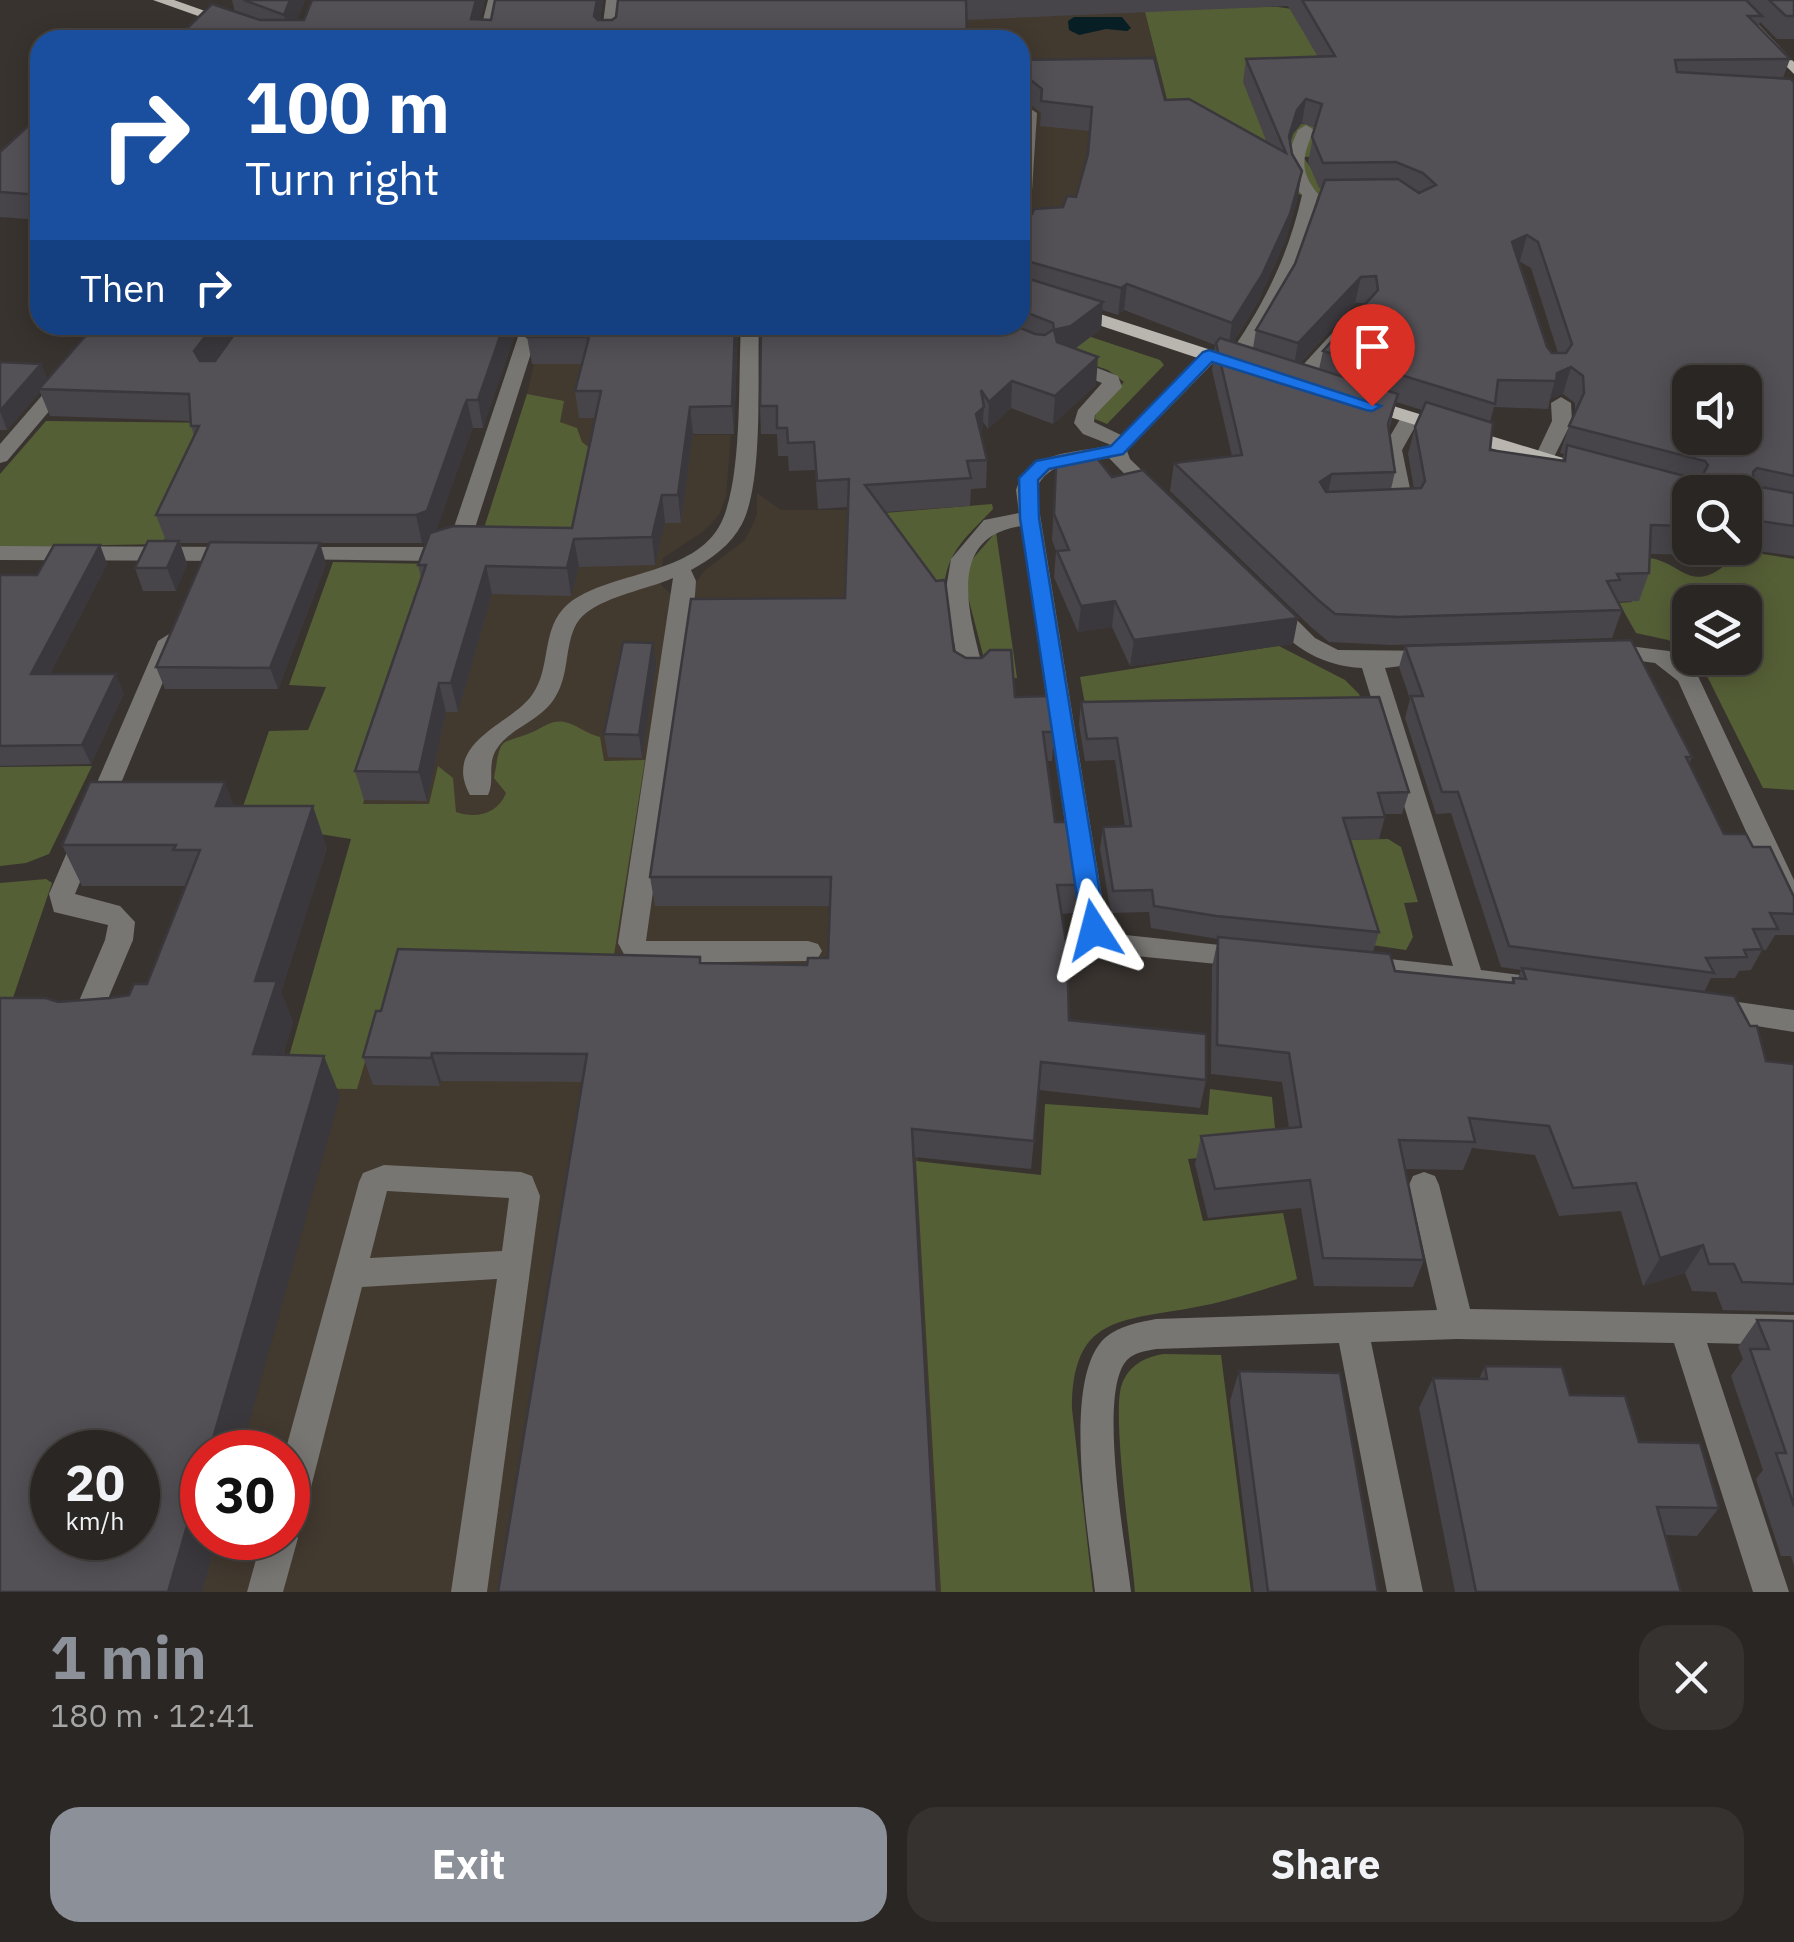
<!DOCTYPE html>
<meta charset="utf-8">
<style>
:root{--surface:#2a2623;--page:#363230;--text:#f1f3f6;--muted:#a5a5a6;--line:#464341;--accent:#8c9099}
body{margin:0;font-family:"IBM Plex Sans",sans-serif;background:var(--page);color:var(--text);height:100vh;display:flex;flex-direction:column;font-size:38px;white-space:nowrap}
*{box-sizing:border-box;margin:0}
p{font-size:32px;color:var(--muted)}
.icon{flex:none;width:55px;height:55px;fill:none;stroke:currentColor;stroke-width:2;stroke-linecap:round;stroke-linejoin:round}
.map{position:relative;height:1592px;overflow:hidden}
.details{display:flex;flex-direction:column;background:var(--surface);flex:1}
.details>*{flex:none}
.banner{position:absolute;left:30px;top:30px;width:1000px;height:305px;border-radius:30px;box-shadow:0 5px 25px #0003,0 0 0 2px var(--line);background:#1a4fa0;color:#fff;overflow:hidden}
.tools{position:absolute;left:1672px;top:365px;display:grid;gap:20px}
.tools a{display:grid;place-items:center;width:90px;height:90px;border-radius:20px;background:var(--surface);box-shadow:0 5px 25px #0003,0 0 0 2px var(--line);font-size:50px}
.speed{position:absolute;left:30px;top:1430px;display:flex;gap:20px;font-size:50px;font-weight:700;text-align:center}
.speed>*{display:grid;place-content:center;width:130px;height:130px;border-radius:50%;background:var(--surface);box-shadow:0 5px 25px #0003,0 0 0 2px var(--line);line-height:1}
.speed small{font-size:25px;font-weight:400}
.speed .limit{border:15px solid #d22;background:#fff;color:#111}
.pin{position:absolute;display:grid;place-items:center;width:85px;height:85px;color:#fff;margin:-102px -42px;border-radius:50% 50% 50% 0;rotate:-45deg;box-shadow:0 0 10px #0007}
.pin .icon{rotate:45deg}
.me{position:absolute;width:110px;margin:-55px;rotate:351deg;stroke-linejoin:round;filter:drop-shadow(0 0 8px #0008)}
.turn{display:flex;align-items:center;gap:35px;height:210px;padding:0 50px;font-size:45px}
.turn .icon{width:130px;height:130px;stroke-width:2.5}
.turn b{display:block;font-size:70px;line-height:85px}
.then{display:flex;align-items:center;height:95px;padding:0 50px;background:#0003;gap:20px;font-size:38px}
.round{display:grid;place-items:center;flex:none;width:105px;height:105px;border-radius:30px;background:var(--page)}
.summary{display:flex;align-items:center;justify-content:space-between;height:170px;padding:0 50px}
h1{font-size:60px;font-weight:700;line-height:75px;color:var(--accent)}
.cta{display:flex;gap:20px;margin-top:auto;padding:20px 50px}
.cta a{flex:1;height:115px;border-radius:30px;background:var(--accent);color:#fff;font-size:40px;font-weight:700;line-height:115px;text-align:center}
.cta a+a{background:var(--page);color:var(--text)}
.map>svg:first-child{display:block}
.built{fill:#42392f;fill-rule:evenodd}
.green{fill:#555f36}
.water{fill:#071f24}
.lines{fill:none;stroke-linecap:round;stroke-linejoin:round}
.minor{fill:#777673;fill-rule:evenodd}
.major{fill:#b9b6b0;fill-rule:evenodd}
.wall{fill:#47454a;fill-rule:evenodd}
.shaded-wall{fill:#3a383c}
.building{fill:#535056;stroke:#3a383c;stroke-width:2.5;fill-rule:evenodd}
.route{fill:#1a73e8;stroke:#114b97;stroke-width:2.5}
</style>
<div class="map">
<svg width="1794" height="1592" viewBox="0 0 1794 1592">
<rect width="100%" height="100%" fill="#38332f"/>
<!-- built -->
<g class="built">
<path d="M954,8H1144L1172,118L1176,131L1089,132L1084,179L1073,220L1020,279V40H958Z"/>
<path d="M543,325H733L629,435H731L726,497L719,515L704,531L663,558L661,585L671,594L695,584L704,571L745,540L757,515V493L781,510H884L941,1592H0V1086L280,1088L362,804L431,595L476,553L527,394ZM52,1452H138V1538H52ZM202,1452H288V1538H202Z"/>
</g>
<!-- green -->
<g class="green">
<path d="M1278,7L1306,11L1363,97L1292,124H1323L1330,156L1303,157L1326,188L1324,199L1277,190L1173,123L1144,8Z"/>
<path d="M1085,335L1160,360L1164,365L1107,424L1095,419L1096,410L1124,382L1108,370L1064,355Z"/>
<path d="M527,394L564,401L560,422L577,428L582,442L591,449L604,556L476,553Z"/>
<path d="M46,421L222,423L162,544L0,547V474Z"/>
<path d="M992,504L993,509C962,541 941,557 944,605L884,513Z"/>
<path d="M996,532L1017,678H989L966,589L970,562Z"/>
<path d="M1726,548L1794,559V790L1763,788L1698,658H1745V602H1690V651L1668,640L1636,633L1619,603L1632,602L1605,558C1621,557 1639,555 1655,559C1682,566 1692,591 1724,566Z"/>
<path d="M333,562L432,564L363,804H429L438,766L453,778L456,812C476,819 498,814 506,793L494,778C502,732 498,747 535,731C545,726 553,720 564,722C576,724 587,734 600,737L604,761L645,760L610,980L391,974L357,1089L280,1088L351,839L238,821L269,731L308,730L326,687L289,685Z"/>
<path d="M1279,646L1345,680L1359,694L1368,718L1088,721L1080,677Z"/>
<path d="M92,766L49,854L26,863L0,866V767Z"/>
<path d="M1388,839L1401,847L1418,902L1404,903L1413,937L1406,950L1372,945L1340,840Z"/>
<path d="M46,879L52,883L0,1036V883Z"/>
<path d="M1210,1089L1272,1097L1277,1150L1188,1159L1203,1221L1283,1213L1297,1279C1261,1290 1227,1302 1191,1308C1119,1321 1072,1317 1072,1409L1093,1592H941L916,1161L1041,1175L1045,1104L1208,1115Z"/>
<path d="M1164,1354L1221,1355L1251,1592H1135C1132,1553 1111,1411 1122,1384C1129,1365 1145,1357 1164,1354Z"/>
</g>
<!-- water -->
<path class="water" d="M1074,17H1122L1131,28L1127,31L1106,29L1079,35L1069,30L1068,21Z"/>
<g class="lines">
<!-- minor -->
<g class="minor">
<path d="M488,0H502L492,40H478Z"/>
<path d="M606,0H620L615,40H601Z"/>
<path d="M1029,108L1037,113L1029,237L1020,242V130L1021,113Z"/>
<path d="M1306,125L1314,130C1302,157 1299,171 1318,194C1305,257 1279,316 1239,367H1225L1223,363C1261,311 1288,258 1302,195C1281,173 1287,155 1298,130Z"/>
<path d="M103,325H122L7,461L0,463V444Z"/>
<path d="M522,325H540L474,531L462,548L432,561L281,559L278,554L289,547H428L446,538L453,530Z"/>
<path d="M741,325H759C757,376 764,481 742,524C731,545 711,559 691,570L696,581L695,595L646,941H808L818,944L822,951L818,958L808,961L652,963L625,956L618,943L673,578C645,590 610,595 586,613C565,629 570,662 561,685C548,722 513,723 496,750C487,765 495,781 488,795H470C441,742 511,725 532,695C552,668 540,628 568,604C608,571 695,576 721,523C743,478 738,377 741,325Z"/>
<path d="M1344,326L1351,328V336L1304,387H1290V379L1337,328Z"/>
<path d="M1209,350L1216,352V360L1127,451L1130,459L1161,489L1164,493L1161,497H1147L1109,458C1082,462 1047,460 1036,490L1107,928L1116,934L1258,949L1262,956L1258,963L1248,967L1115,954L1090,946L1081,931L1021,526C940,538 973,624 985,678L981,683H965L961,678L945,595L951,559L984,520L1019,513L1016,490C1031,449 1075,454 1111,445L1083,434L1074,423L1078,410L1102,383L1058,366V358H1072L1118,376L1122,387L1095,415L1094,422L1121,435L1202,352Z"/>
<path d="M1561,397L1571,403L1572,421L1551,463H1537L1534,459L1552,421L1551,403Z"/>
<path d="M1410,412L1420,418L1402,450L1414,508L1394,519L1384,513L1393,505L1382,450L1403,414Z"/>
<path d="M0,546L239,547L250,554L239,561L0,560Z"/>
<path d="M1272,601L1280,603L1315,638L1338,650L1442,651L1446,656L1442,661L1385,668L1481,970L1551,979L1555,987L1551,995L1541,998L1352,975L1348,967L1352,959L1362,956L1453,966L1362,668C1317,665 1287,644 1261,608Z"/>
<path d="M169,634L180,641L75,894L120,906L135,922L133,940L96,1027L92,1035L82,1038L72,1035L68,1027L105,940L108,925L54,912L49,894L158,641Z"/>
<path d="M1604,643L1669,651L1696,672L1794,880V919L1785,916L1781,909L1678,681L1655,663L1596,655L1593,650Z"/>
<path d="M1710,998L1794,1010V1032L1700,1017L1696,1009L1700,1001Z"/>
<path d="M384,1165L521,1172L532,1176L540,1196L487,1592H451L497,1279L362,1287L306,1507L300,1519L289,1524L298,1538L283,1592H247L262,1538H288L285,1452L359,1182L363,1173ZM387,1191L509,1198L502,1251L370,1258Z"/>
<path d="M1424,1172L1435,1176L1439,1185L1470,1309L1794,1315V1345L1707,1343L1789,1592H1753L1674,1343L1457,1339L1371,1342L1423,1592H1387L1339,1343L1156,1349C1146,1351 1135,1352 1127,1360C1097,1392 1126,1548 1131,1592H1095C1089,1536 1060,1376 1106,1337C1119,1326 1140,1322 1156,1319L1437,1310L1409,1185L1413,1176Z"/>
</g>
<!-- major -->
<g class="major">
<path d="M153,0H174L287,40H266Z"/>
<path d="M1720,0H1735L1794,62V74Z"/>
<path d="M1020,288L1251,363L1253,367L1251,371H1237L1020,299Z"/>
<path d="M1364,397L1576,462L1579,466L1569,472L1562,470L1357,407L1354,403Z"/>
</g>
</g>
<!-- wall -->
<g class="wall">
<path d="M232,0H305L297,20L485,0L480,19L491,20L603,0L600,20H612L616,17L618,0H1794V39H1777L1760,22L1758,27L1790,59L1783,78L1794,82V556L1735,548H1745V492H1690V548H1725L1722,555L1650,554L1649,573L1639,601L1618,602L1622,610L1612,638L1391,645L1329,642L1311,627L1170,491L1174,463L1232,456L1212,370L1215,345L1124,310L1118,315L1102,310L1101,329L1075,349L1096,385L1053,424L1011,408L988,429L983,422L981,435L987,460L986,488L971,489L970,506L885,512L954,651L1015,697L1054,732L1052,761H1047L1055,822L1078,885L1074,913L1062,914L1069,1020L1206,1080L1200,1108L1039,1090L1031,1169L914,1157L582,1082L441,1081L440,1086L373,1085L363,1057L381,1011L701,963L807,965L828,958L830,906H655L650,877L845,598L848,507L818,509L815,470L789,471L788,456H778L777,434H761L760,406L761,325H1020V217L1021,220L1063,207L1076,197L1088,154L1090,131L1040,126L1041,113L1031,105L1020,109V60L1165,100L1267,143L1243,82L1246,59L1318,57L1288,6L967,20L175,40L235,12ZM1302,123L1315,128L1308,162L1319,188H1322L1295,264L1256,330L1253,348L1233,342L1258,302L1286,239L1298,196L1290,144L1293,134ZM1519,261L1531,268L1558,353H1552L1547,347ZM1355,303H1367L1323,351L1319,369L1300,363ZM1563,394L1575,403V412L1569,426L1560,453L1564,454L1562,460L1490,450V422L1494,407L1548,409L1550,399ZM1396,402L1422,410L1415,427L1408,454L1414,489H1391L1395,472L1389,430Z"/>
<path d="M40,115V220L0,217V152Z"/>
<path d="M95,325H518L483,428H473L469,435L436,531L572,528L595,418H579L575,391L582,364H532L527,337L530,325H738L734,434H693L681,523H665L655,565L579,567L571,596L492,594L458,712H446L427,801L364,800L355,771L421,578L418,565L427,542L422,543H320L326,564L278,689H165L156,667L210,543H180L187,564L176,591H143L135,568L166,541L156,515L194,436L190,421L50,416L40,392L7,430H0V362L41,364L47,379Z"/>
<path d="M1056,466L1112,477L1293,644L1130,666L1112,627L1078,632L1054,577L1056,551L1052,540Z"/>
<path d="M100,545L107,564L50,674L124,693L91,764L0,766V575H37Z"/>
<path d="M1405,646L1692,757L1689,764L1724,834L1753,847L1794,897V935H1775L1766,950H1762L1751,970L1739,971L1735,978H1711L1704,992L1766,1061L1794,1064V1312L1723,1310L1716,1292L1692,1291L1685,1273L1643,1286L1621,1211L1559,1216L1535,1155L1472,1148L1463,1170L1405,1169L1424,1260L1413,1287L1314,1286L1301,1208L1208,1218L1195,1164L1201,1136L1289,1128L1282,1082L1211,1074L1212,967L1218,939L1151,928L1149,912L1111,913L1100,849L1103,827L1125,826L1115,760L1085,761L1079,724L1081,702L1409,792L1402,814H1385V817L1379,839L1350,840L1379,932L1373,952L1395,971L1511,982L1513,978H1518L1521,970L1501,967L1451,813L1436,814L1405,718L1410,699L1399,667Z"/>
<path d="M656,666L642,758L608,757L604,734Z"/>
<path d="M234,806L327,848L281,992L293,1022L283,1055L340,1096L202,1538H217L202,1592H0L58,1002L129,995L147,984L185,886H82L62,845Z"/>
<path d="M1757,1320L1794,1321V1566L1791,1556H1781L1756,1479L1763,1470L1731,1376L1743,1359L1738,1347Z"/>
<path d="M1485,1366L1570,1395L1639,1442L1719,1508L1697,1536L1665,1535L1681,1592H1455L1419,1408L1433,1378L1479,1379Z"/>
<path d="M1239,1371L1378,1592H1254L1230,1401Z"/>
</g>
<!-- shaded-wall -->
<g class="shaded-wall">
<path d="M290,0H305L290,38L284,15Z"/>
<path d="M476,0H485L476,40L471,19Z"/>
<path d="M597,0H603L597,40L594,16Z"/>
<path d="M1032,81L1031,105L1020,109V86Z"/>
<path d="M1306,99L1302,123L1293,134L1285,161L1289,136L1297,110Z"/>
<path d="M1302,171L1298,196L1286,239L1258,302L1228,349L1232,323Z"/>
<path d="M1527,235L1520,261L1506,268L1512,242Z"/>
<path d="M1361,277L1355,303L1293,370L1298,343Z"/>
<path d="M1127,284L1124,310L1118,315L1121,288Z"/>
<path d="M1103,302L1101,329L1069,353L1052,357L1054,330Z"/>
<path d="M214,325H241L203,378L194,351Z"/>
<path d="M504,325H518L483,428L478,400Z"/>
<path d="M735,325H738L734,434L732,406Z"/>
<path d="M1098,357L1096,385L1053,424L1055,396Z"/>
<path d="M41,364L48,382L39,389L40,392L7,430L0,411Z"/>
<path d="M1571,367L1563,394L1550,399L1557,373Z"/>
<path d="M1012,381L1011,408L988,429L989,402Z"/>
<path d="M467,400L473,428L433,540L422,543L416,515Z"/>
<path d="M690,407L693,434L681,523L678,495Z"/>
<path d="M984,407L982,434L975,441L976,414Z"/>
<path d="M1332,474L1326,502L1320,482Z"/>
<path d="M662,495L665,523L655,565L652,537Z"/>
<path d="M574,539L579,567L571,596L567,568Z"/>
<path d="M179,541L187,564L176,591L167,568Z"/>
<path d="M320,543L326,564L278,689L270,668Z"/>
<path d="M100,545L107,564L40,694L31,674Z"/>
<path d="M486,566L492,594L458,712L451,683Z"/>
<path d="M1115,601L1112,627L1078,632L1081,606Z"/>
<path d="M1298,618L1293,644L1130,666L1134,640Z"/>
<path d="M653,643L656,666L642,758L639,735Z"/>
<path d="M116,674L124,693L91,764L82,745Z"/>
<path d="M439,683L446,712L427,801L419,772Z"/>
<path d="M225,782L241,823L216,806Z"/>
<path d="M313,806L327,848L281,992L293,1022L270,1095L253,1054L255,981Z"/>
<path d="M432,1053L441,1081L440,1086L431,1058Z"/>
<path d="M324,1056L340,1096L241,1452H209Z"/>
<path d="M1703,1245L1685,1273L1643,1286L1660,1258Z"/>
<path d="M202,1474V1538H217L202,1592H168Z"/>
</g>
<!-- building -->
<g class="building">
<path d="M244,0H290L284,15Z"/>
<path d="M312,0H476L471,19L491,20L495,0H597L594,16L598,20H612L616,17L618,0H966L967,40H175L212,4L260,20H304Z"/>
<path d="M1302,0H1746L1762,16H1748L1790,59L1675,60L1677,72L1791,79L1794,82V476L1757,468L1753,472L1754,486L1794,493V526L1745,519V492H1690V526L1651,525L1649,573L1617,574L1620,580L1607,581L1622,610L1398,617L1335,614L1317,599L1174,463L1242,455L1216,343L1220,338L1398,394L1388,424L1395,472L1332,474L1320,482L1326,492L1421,488L1425,481L1415,427L1426,402L1493,423L1490,450L1565,461L1567,445L1700,480L1708,465L1705,461L1569,426L1584,393L1583,376L1571,367L1557,373L1556,381L1498,380L1495,404L1323,351L1378,290L1376,276L1361,277L1298,343L1256,330L1295,264L1325,180L1398,179L1419,193L1436,185L1423,173L1396,162L1323,163L1312,137L1322,104L1306,99L1297,110L1289,136L1292,154L1302,171L1290,214L1262,275L1232,323L1127,284L1121,288L1020,259V217L1021,220L1032,214L1034,209L1063,207L1067,196L1076,197L1088,154L1092,107L1041,101L1042,89L1032,81L1020,87V60L1154,58L1165,100L1189,99L1286,153L1246,59L1335,56ZM1527,235L1538,242L1572,344L1566,353H1552L1547,347L1512,242ZM1690,382H1745V438H1690Z"/>
<path d="M1769,0H1794V16H1786Z"/>
<path d="M40,115V195L0,192V152Z"/>
<path d="M1020,272V276L1103,302L1071,326L1054,330L1057,342L1098,357L1055,396L1012,381L989,402L981,390L984,407L976,414L987,460L967,461L971,478L865,485L936,581L945,580L954,651L966,658H982L990,650H1011L1015,697L1049,696L1054,732H1043L1055,822H1068L1078,885H1057L1067,948L1069,1020L1206,1034V1080L1041,1062L1034,1141L912,1129L937,1592H498L587,1054L432,1053L431,1058L363,1057L376,1011H381L398,949L700,957V963L807,965L808,958H828L831,877H650L691,599L845,598L849,479L817,481L814,442L788,443L787,428H777V406H760L761,325H1013L1035,334L1045,335L1054,329L1053,323L1020,310Z"/>
<path d="M95,325H214L194,351L200,361H215L241,325H504L478,400H467L464,407L427,511L416,515H156L199,426H191L189,394L39,389Z"/>
<path d="M530,325H735L732,406L690,407L678,495H662L652,537L574,539L567,568L486,566L451,683H439L419,772L355,771L426,565H418L430,533L453,526L572,528L601,391H575L589,337H527Z"/>
<path d="M0,362L41,364L0,411Z"/>
<path d="M1096,457L1112,477L1143,470L1298,618L1134,640L1115,601L1081,606L1057,551L1069,550L1054,514L1056,466Z"/>
<path d="M148,541H179L167,568H135Z"/>
<path d="M210,542L320,543L270,668L156,667Z"/>
<path d="M54,545H100L31,674H116L82,745L0,746V575H37Z"/>
<path d="M1631,640L1692,757H1686L1724,834H1746L1753,847H1770L1794,897V914L1770,913L1778,929H1753L1762,949L1744,950L1747,957L1706,958L1714,973L1509,946L1458,792H1442L1411,696H1423L1405,646Z"/>
<path d="M623,642L653,643L639,735L604,734Z"/>
<path d="M1379,697L1409,792L1378,793L1385,817L1343,818L1379,932L1216,916L1154,906L1152,890L1113,891L1103,827L1131,826L1117,738L1087,739L1081,702Z"/>
<path d="M90,782H225L216,806H313L255,981H277L253,1054L324,1056L209,1452H202V1474L168,1592H0V998H46L58,1002L110,998L129,995L134,984H147L200,850H173L176,845H62ZM52,1452H138V1538H52Z"/>
<path d="M1218,937L1390,954L1395,971L1514,983L1513,978L1526,979L1522,968L1734,996L1750,1026H1757L1766,1061L1794,1064V1284L1742,1282L1734,1264H1709L1703,1245L1660,1258L1636,1183L1573,1188L1549,1126L1469,1118L1475,1142L1399,1140L1424,1260L1323,1258L1310,1180L1215,1189L1201,1136L1301,1127L1289,1053L1217,1045Z"/>
<path d="M1757,1320L1794,1321V1506L1776,1453H1786L1750,1349H1769Z"/>
<path d="M1485,1366L1562,1367L1570,1395L1625,1396L1639,1442L1700,1443L1719,1508L1657,1507L1681,1592H1476L1433,1378L1487,1379Z"/>
<path d="M1239,1371L1340,1373L1378,1592H1268Z"/>
</g>
<!-- route -->
<path class="route" d="M1209,350L1381,406L1372,411L1366,410L1212,362L1123,454L1049,469L1038,480L1039,518L1106,930L1102,937H1085L1082,930L1020,518L1019,478L1036,461L1111,446L1203,352Z"/>
</svg>
<div class="tools">
<a><svg class="icon" aria-label="sound" viewBox="0 0 24 24"><path d="M4 9h4l5-4v14l-5-4H4zM17 9q2 3 0 6"/></svg></a>
<a><svg class="icon" aria-label="search" viewBox="0 0 24 24"><circle cx="10" cy="10" r="6"/><path d="M15 15l6 6"/></svg></a>
<a><svg class="icon" aria-label="layers" viewBox="0 0 24 24"><path d="M12 4l9 5-9 5-9-5zM3 14l9 5 9-5"/></svg></a>
</div>
<div class="speed"><div>20<small>km/h</small></div><div class="limit">30</div></div>
<div class="pin" style="left:1372px;top:406px;background:#d93025"><svg class="icon" aria-label="arrive" viewBox="0 0 24 24"><path d="M6 21V4h12l-3 4 3 4H6"/></svg></div>
<svg class="me" style="left:1094px;top:930px" viewBox="-20 -20 40 40"><path d="M0-17L14 15 0 8-14 15z" fill="#1a73e8" stroke="#fff" stroke-width="4"/></svg>
<div class="banner">
<div class="turn"><svg class="icon" aria-label="right" viewBox="0 0 24 24"><path d="M7 20v-9h11M14 6l5 5-5 5"/></svg><div><b>100 m</b>Turn right</div></div>
<div class="then">Then<svg class="icon" aria-label="right" viewBox="0 0 24 24"><path d="M7 20v-9h11M14 6l5 5-5 5"/></svg></div>
</div>
</div>
<section class="details">
<div class="summary"><div><h1>1 min</h1><p>180 m · 12:41</p></div><a class="round"><svg class="icon" aria-label="close" viewBox="0 0 24 24"><path d="M6 6l12 12M18 6L6 18"/></svg></a></div>
<div class="cta"><a>Exit</a><a>Share</a></div>
</section>
